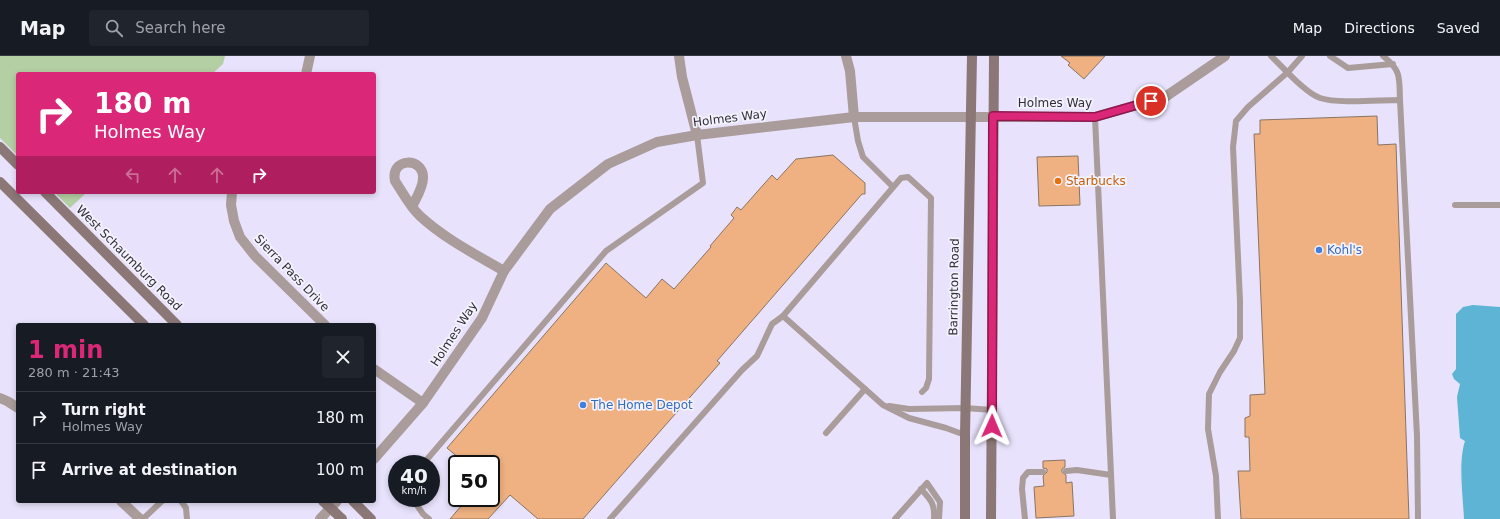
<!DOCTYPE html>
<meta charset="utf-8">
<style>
:root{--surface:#171b24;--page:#20242c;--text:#f1f3f6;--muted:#9ea1a6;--line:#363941;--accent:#db2777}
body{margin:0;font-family:"DejaVu Sans",sans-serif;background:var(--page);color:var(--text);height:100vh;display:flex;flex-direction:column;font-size:15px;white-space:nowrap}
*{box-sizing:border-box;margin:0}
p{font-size:13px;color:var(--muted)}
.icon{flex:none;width:22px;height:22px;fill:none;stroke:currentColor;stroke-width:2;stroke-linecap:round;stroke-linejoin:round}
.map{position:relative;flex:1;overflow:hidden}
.side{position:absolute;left:16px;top:267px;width:360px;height:180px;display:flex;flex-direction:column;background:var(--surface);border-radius:4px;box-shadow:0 2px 6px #0003}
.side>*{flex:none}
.guide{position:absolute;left:16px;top:16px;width:360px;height:122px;border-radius:4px;box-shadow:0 2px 6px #0003;background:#db2777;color:#fff;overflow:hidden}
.speed{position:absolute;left:388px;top:399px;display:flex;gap:8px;font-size:20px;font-weight:700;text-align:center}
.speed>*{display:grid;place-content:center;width:52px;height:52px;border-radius:50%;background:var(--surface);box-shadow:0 2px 6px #0003;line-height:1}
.speed small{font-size:10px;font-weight:400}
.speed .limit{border:2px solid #111;border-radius:6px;background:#fff;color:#111}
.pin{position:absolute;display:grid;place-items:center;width:34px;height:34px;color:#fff;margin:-17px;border:2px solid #fff;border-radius:50%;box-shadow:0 1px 4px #0007}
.me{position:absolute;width:44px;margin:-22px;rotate:1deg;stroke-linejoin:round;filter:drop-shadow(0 0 3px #0008)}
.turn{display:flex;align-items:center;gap:14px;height:84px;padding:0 12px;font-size:18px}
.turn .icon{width:52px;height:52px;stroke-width:2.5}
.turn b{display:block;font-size:28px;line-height:34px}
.lanes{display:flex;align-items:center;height:38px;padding:0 12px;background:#0003;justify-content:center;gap:20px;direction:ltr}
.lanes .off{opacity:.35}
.round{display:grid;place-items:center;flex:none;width:42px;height:42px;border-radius:4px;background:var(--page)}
.overview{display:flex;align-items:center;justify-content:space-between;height:68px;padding:0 12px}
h1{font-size:24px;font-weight:600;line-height:30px;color:var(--accent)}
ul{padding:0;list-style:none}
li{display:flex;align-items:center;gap:12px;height:52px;padding:0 12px;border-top:1px solid var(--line)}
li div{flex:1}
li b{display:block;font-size:15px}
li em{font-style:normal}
header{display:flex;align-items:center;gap:24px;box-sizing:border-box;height:56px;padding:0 20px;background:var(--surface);border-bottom:1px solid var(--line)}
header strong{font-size:19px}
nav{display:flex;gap:22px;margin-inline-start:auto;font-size:14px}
.search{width:280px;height:36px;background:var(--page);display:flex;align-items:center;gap:10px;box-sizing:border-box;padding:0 14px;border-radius:4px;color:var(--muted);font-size:15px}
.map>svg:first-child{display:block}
.green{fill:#b5cfa4}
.water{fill:#5db4d5}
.building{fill:#efb181;stroke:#897464}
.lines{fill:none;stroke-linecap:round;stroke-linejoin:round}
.service{stroke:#a99c9a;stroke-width:6}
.minor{stroke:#a99c9a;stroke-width:10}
.secondary{stroke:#8b7876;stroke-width:10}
.route-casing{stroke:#8e194d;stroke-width:10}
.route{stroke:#db2777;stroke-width:7}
.food-dot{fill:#e8710a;stroke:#f4f2fd;stroke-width:1.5}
.shop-dot{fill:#3f7fe0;stroke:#f4f2fd;stroke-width:1.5}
.labels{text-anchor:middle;stroke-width:3.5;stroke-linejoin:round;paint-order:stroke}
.street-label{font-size:12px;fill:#312f39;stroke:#f4f2fd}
.food-label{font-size:12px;fill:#c56008;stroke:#f4f2fd;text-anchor:start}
.shop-label{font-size:12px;fill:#366cbe;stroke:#f4f2fd;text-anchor:start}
</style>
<header>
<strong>Map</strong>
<div class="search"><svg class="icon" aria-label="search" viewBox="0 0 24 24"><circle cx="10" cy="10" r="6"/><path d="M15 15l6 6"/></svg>Search here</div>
<nav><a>Map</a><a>Directions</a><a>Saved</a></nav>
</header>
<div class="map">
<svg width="1500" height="463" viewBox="0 0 1500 463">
<rect width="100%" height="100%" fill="#e8e2fc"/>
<!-- green -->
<g class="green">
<path d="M0,0H225L223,8L212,18H18V100L0,82Z"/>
<path d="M54,136H87L70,152Z"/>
</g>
<!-- water -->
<path class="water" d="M1473,249L1500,251V463H1464C1463,441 1458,406 1465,385L1460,382L1457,341L1460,328L1454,323L1452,318L1456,313V258L1463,251Z"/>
<!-- building -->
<g class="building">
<path d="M1061,0H1105L1084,23L1068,9L1070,7Z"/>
<path d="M1377,60L1378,89L1396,88L1409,463H1241L1238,415H1250L1249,381H1245V362L1250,360V339L1265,338L1254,78H1260V64Z"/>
<path d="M833,99L865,127V138H862L717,305L720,307L583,463H538L510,439L488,463H450L468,442H491V408H466L447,392L606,207L646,242L662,223L674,233L711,191L710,190L734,162L731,159L737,151L741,154L772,119L777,124L796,103Z"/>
<path d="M1078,100L1080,149L1039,150L1037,101Z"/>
<path d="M1065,404V411L1062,413V416L1066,419V427L1072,426L1074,460L1036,462L1034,431L1044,430L1043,420L1047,416V413L1043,412V405Z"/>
</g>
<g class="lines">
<!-- service -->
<g class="service">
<path d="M1271,0C1283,11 1305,37 1320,42C1338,48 1379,44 1400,44L1417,380L1418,463"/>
<path d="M1330,0L1348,12L1393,8"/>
<path d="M1383,0C1402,15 1399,22 1400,44"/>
<path d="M854,61L858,85L863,101L893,131"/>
<path d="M1095,61L1113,463"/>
<path d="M1455,149H1500"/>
<path d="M783,260L883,349L909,362L946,372L965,379"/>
<path d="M889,350L909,353L965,352L992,354"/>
<path d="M826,377L865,333"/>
<path d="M423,408L606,195L703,127L697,79"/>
<path d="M1066,415L1077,414L1111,419"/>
<path d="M921,433C931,444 935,448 934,463"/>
<path d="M412,442L423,458L429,463"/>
<path d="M181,445L186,452L187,463"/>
<path d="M143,463L162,445"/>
<path d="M610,463L742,314L757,300L772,268L783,260L901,122L908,121L931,142L929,323L926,332L922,336"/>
<path d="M895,463L927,427L940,446L939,463"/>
<path d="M1025,463L1022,433L1023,422L1028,416H1043"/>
<path d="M1218,463L1216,420L1208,373L1209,338L1220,316L1234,295L1240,282V245L1233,91L1236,65L1248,51L1288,16L1302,0"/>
</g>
<!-- minor -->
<g class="minor">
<path d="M679,0L682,21L697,79"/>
<path d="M846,0L850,15L854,61"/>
<path d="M306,18L310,0"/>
<path d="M232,136L231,149L234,165L240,181L255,200L325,269"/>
<path d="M412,151C416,142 423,132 423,122C424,101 390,101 395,125C403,137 410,151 420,160C445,183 475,198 504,215"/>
<path d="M374,313L423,347"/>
<path d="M0,342L7,345L18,352"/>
<path d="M374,403L423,347L482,262L504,215L550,153L608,108L657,86L697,79L854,61H1095L1165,41L1225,0"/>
<path d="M121,445L140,463"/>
<path d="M320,463L337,445"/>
</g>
<!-- secondary -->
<g class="secondary">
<path d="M0,91L18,109"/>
<path d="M0,126L144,269"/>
<path d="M45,136L177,269"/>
<path d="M323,445L342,463"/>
<path d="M353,445L371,463"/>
<path d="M965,463V379L972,0"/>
<path d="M991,463L994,0"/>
</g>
</g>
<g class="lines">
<!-- route casing -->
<g class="route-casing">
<path id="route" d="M992,370L993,60L1095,61L1151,45"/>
</g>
<!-- route -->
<use href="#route" class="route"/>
</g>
<!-- markers -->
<circle class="food-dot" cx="1058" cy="125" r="4"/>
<g class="shop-dot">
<circle cx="1319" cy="194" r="4"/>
<circle cx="583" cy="349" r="4"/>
</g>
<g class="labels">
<!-- street labels -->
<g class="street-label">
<text x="1055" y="51">Holmes Way</text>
<text transform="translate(730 62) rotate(-7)" y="4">Holmes Way</text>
<text transform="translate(129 202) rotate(45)" y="4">West Schaumburg Road</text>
<text transform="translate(292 217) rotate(46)" y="4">Sierra Pass Drive</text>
<text transform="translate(954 231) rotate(-89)" y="4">Barrington Road</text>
<text transform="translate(454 278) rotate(-57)" y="4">Holmes Way</text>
</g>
<!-- food labels -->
<g class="food-label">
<text x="1066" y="129">Starbucks</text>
</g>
<!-- shop labels -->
<g class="shop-label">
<text x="1327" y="198">Kohl's</text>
<text x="591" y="353">The Home Depot</text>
</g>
</g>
</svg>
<div class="speed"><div>40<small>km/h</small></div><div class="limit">50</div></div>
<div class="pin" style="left:1151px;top:45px;background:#d93025"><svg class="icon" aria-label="arrive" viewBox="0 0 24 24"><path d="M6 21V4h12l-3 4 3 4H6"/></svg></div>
<svg class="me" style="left:992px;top:370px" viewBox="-20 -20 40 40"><path d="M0-17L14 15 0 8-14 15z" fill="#db2777" stroke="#fff" stroke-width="4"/></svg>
<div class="guide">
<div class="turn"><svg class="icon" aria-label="right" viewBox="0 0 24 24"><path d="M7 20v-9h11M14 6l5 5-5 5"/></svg><div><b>180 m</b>Holmes Way</div></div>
<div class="lanes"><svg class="icon off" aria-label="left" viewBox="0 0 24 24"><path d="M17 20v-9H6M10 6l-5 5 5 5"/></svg><svg class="icon off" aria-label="ahead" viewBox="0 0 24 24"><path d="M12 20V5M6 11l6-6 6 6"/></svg><svg class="icon off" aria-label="ahead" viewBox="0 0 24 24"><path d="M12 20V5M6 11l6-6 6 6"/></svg><svg class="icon" aria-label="right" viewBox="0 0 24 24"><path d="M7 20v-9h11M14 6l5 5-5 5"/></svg></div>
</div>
<section class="side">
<div class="overview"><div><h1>1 min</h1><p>280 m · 21:43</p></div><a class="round"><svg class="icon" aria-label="close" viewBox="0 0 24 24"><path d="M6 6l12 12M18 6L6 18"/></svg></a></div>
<ul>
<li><svg class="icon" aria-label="right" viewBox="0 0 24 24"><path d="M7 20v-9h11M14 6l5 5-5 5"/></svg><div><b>Turn right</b><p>Holmes Way</p></div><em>180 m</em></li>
<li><svg class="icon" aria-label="arrive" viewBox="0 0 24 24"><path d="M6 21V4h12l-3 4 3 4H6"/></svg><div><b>Arrive at destination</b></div><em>100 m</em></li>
</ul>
</section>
</div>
